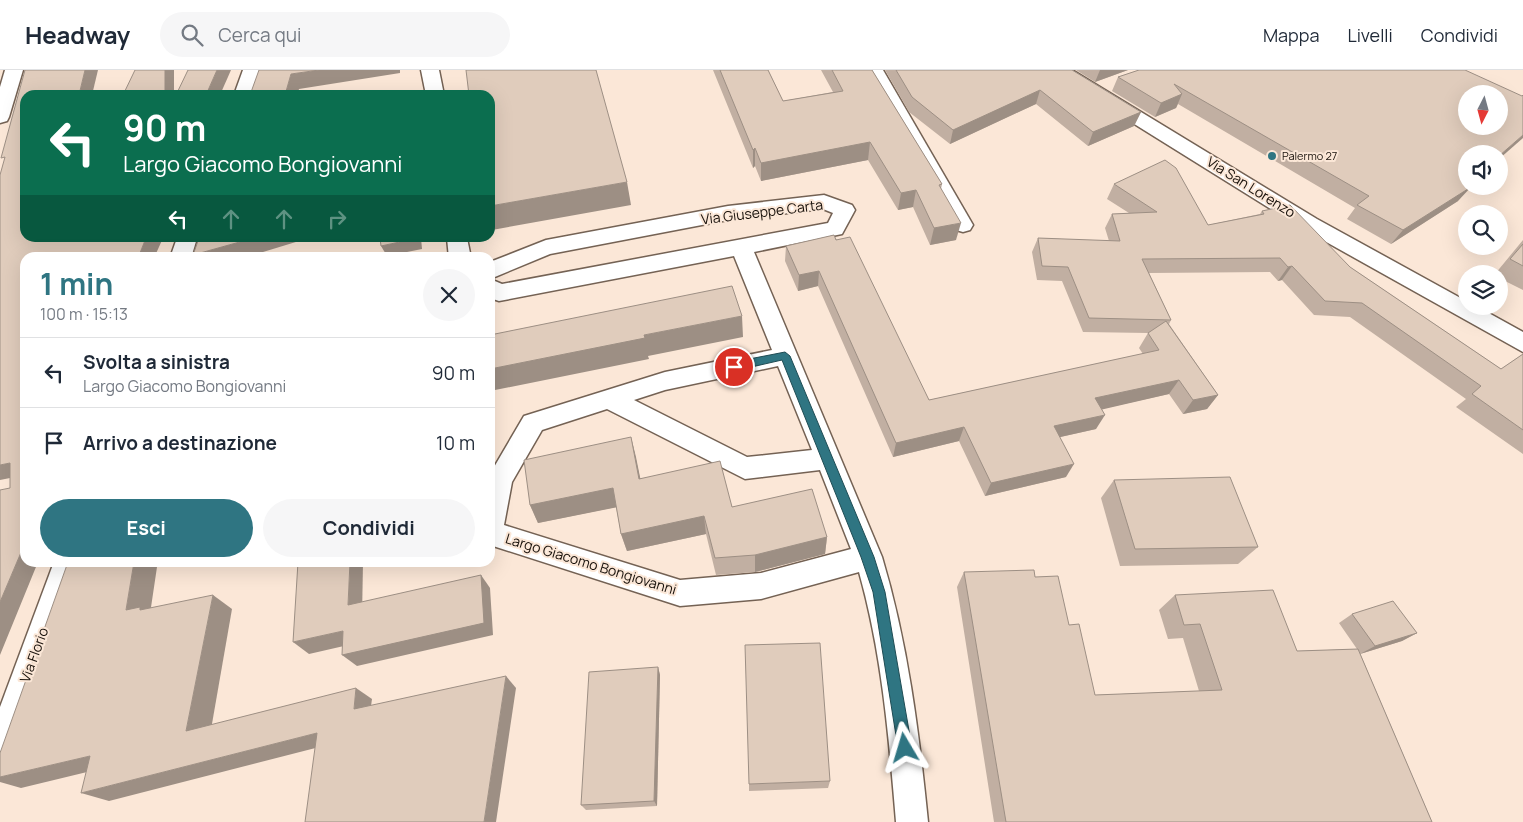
<!DOCTYPE html>
<html lang="it">
<meta charset="utf-8">
<style>
:root{--surface:#fff;--page:#f6f6f7;--text:#1f2937;--muted:#747a83;--line:#e0e1e3;--accent:#2f7582}
body{margin:0;font-family:Manrope,sans-serif;background:var(--page);color:var(--text);height:100vh;display:flex;flex-direction:column;font-size:19px;white-space:nowrap}
*{box-sizing:border-box;margin:0}
p{font-size:16px;color:var(--muted)}
.icon{flex:none;width:28px;height:28px;fill:none;stroke:currentColor;stroke-width:2;stroke-linecap:round;stroke-linejoin:round}
.map{position:relative;flex:1;overflow:hidden}
.drawer{position:absolute;left:20px;top:182px;width:475px;height:315px;display:flex;flex-direction:column;background:var(--surface);border-radius:15px;box-shadow:0 5px 20px #0002}
.drawer>*{flex:none}
.banner{position:absolute;left:20px;top:20px;width:475px;height:152px;border-radius:15px;box-shadow:0 5px 20px #0002;background:#0b6e4f;color:#fff;overflow:hidden}
.needle{width:32px;rotate:186deg}
.tools{position:absolute;left:1458px;top:15px;display:grid;gap:10px}
.tools a{display:grid;place-items:center;width:50px;height:50px;border-radius:50%;background:var(--surface);box-shadow:0 5px 20px #0002;font-size:25px}
.pin{position:absolute;display:grid;place-items:center;width:42px;height:42px;color:#fff;margin:-21px;border:2px solid #fff;border-radius:50%;box-shadow:0 1px 5px #0007}
.me{position:absolute;width:55px;margin:-28px;rotate:353deg;stroke-linejoin:round;filter:drop-shadow(0 0 4px #0008)}
.turn{display:flex;align-items:center;gap:18px;height:105px;padding:0 20px;font-size:22px}
.turn .icon{width:65px;height:65px;stroke-width:2.5}
.turn b{display:block;font-size:35px;line-height:42px}
.lanes{display:flex;align-items:center;height:48px;padding:0 20px;background:#0003;justify-content:center;gap:25px;direction:ltr}
.lanes .off{opacity:.35}
.round{display:grid;place-items:center;flex:none;width:52px;height:52px;border-radius:26px;background:var(--page)}
.head{display:flex;align-items:center;justify-content:space-between;height:85px;padding:0 20px}
h1{font-size:30px;font-weight:700;line-height:38px;color:var(--accent)}
.cta{display:flex;gap:10px;margin-top:auto;padding:10px 20px}
.cta a{flex:1;height:58px;border-radius:30px;background:var(--accent);color:#fff;font-size:20px;font-weight:700;line-height:58px;text-align:center}
.cta a+a{background:var(--page);color:var(--text)}
ul{padding:0;list-style:none}
li{display:flex;align-items:center;gap:15px;height:70px;padding:0 20px;border-top:1px solid var(--line)}
li div{flex:1}
li b{display:block;font-size:19px}
li em{font-style:normal}
header{display:flex;align-items:center;gap:30px;box-sizing:border-box;height:70px;padding:0 25px;background:var(--surface);border-bottom:1px solid var(--line)}
header strong{font-size:24px}
nav{display:flex;gap:28px;margin-inline-start:auto;font-size:18px}
.search{width:350px;height:45px;background:var(--page);display:flex;align-items:center;gap:12px;box-sizing:border-box;padding:0 18px;border-radius:28px;color:var(--muted);font-size:19px}
.map>svg:first-child{display:block}
.lines{fill:none;stroke-linecap:round;stroke-linejoin:round}
.street-casing{stroke:#746254;stroke-width:3}
.street{fill:#fff;fill-rule:evenodd}
.wall{fill:#c1afa2}
.shaded-wall{fill:#9d8f84}
.building{fill:#e0ccbc;stroke:#9d8f84;fill-rule:evenodd}
.route{fill:#2f7582;stroke:#1f4c54}
.poi-dot{fill:#2f7582;stroke:#fbe7d7;stroke-width:2}
.labels{text-anchor:middle;stroke-width:4;stroke-linejoin:round;paint-order:stroke}
.far-poi-label{font-size:11px;fill:#18110b;stroke:#fbe7d7;text-anchor:start}
.street-label{font-size:14px;fill:#18110b;stroke:#fbe7d7}
</style>
<header>
<strong>Headway</strong>
<div class="search"><svg class="icon" aria-label="search" viewBox="0 0 24 24"><circle cx="10" cy="10" r="6"/><path d="M15 15l6 6"/></svg>Cerca qui</div>
<nav><a>Mappa</a><a>Livelli</a><a>Condividi</a></nav>
</header>
<div class="map">
<svg width="1523" height="752" viewBox="0 0 1523 752">
<rect width="100%" height="100%" fill="#fbe7d7"/>
<g class="lines">
<!-- street casing -->
<g class="street-casing">
<g id="street">
<path d="M5,0H23L9,47L7,51L0,53V17Z"/>
<path d="M243,0H261L252,25H234Z"/>
<path d="M421,0H439L444,25H426Z"/>
<path d="M865,0H883L973,155L970,160L963,162L956,160Z"/>
<path d="M1051,0H1072L1317,149L1466,231V236H1476L1523,262V282L1303,159L1054,4Z"/>
<path d="M824,125L852,135L855,140L842,164L754,182L882,487C908,574 919,662 928,752H896C889,668 882,583 859,502L761,529L680,536L490,475V404L524,346L665,302L772,280L734,186L499,231L490,228V209L502,214L828,153L833,143L823,139L728,150L550,184L490,209V192L546,170L728,136ZM778,296L812,380L747,387L634,330L665,320ZM607,339L745,409L820,400L851,479L761,503L680,510L504,455L512,412L542,360Z"/>
<path d="M177,168H197L191,188H170Z"/>
<path d="M447,168H467L471,188H449Z"/>
<path d="M54,492H81L15,678L11,689L0,693V637Z"/>
</g>
</g>
<!-- street -->
<use href="#street" class="street"/>
</g>
<!-- wall -->
<g class="wall">
<path d="M713,0H768L783,31L833,22L821,0H872L942,114L941,119L956,170L930,175L913,137L898,140L868,90L761,111L755,96L753,98Z"/>
<path d="M885,0H1072L1141,42L1134,56L1088,76L1036,34L950,74L909,42Z"/>
<path d="M1076,0H1128L1095,12Z"/>
<path d="M1139,0L1466,84L1458,131L1391,174L1347,149L1355,138L1178,34L1176,38L1155,47L1112,21L1118,7Z"/>
<path d="M1114,114L1208,155L1260,144L1262,141L1350,197L1501,299L1523,284V384L1456,337L1466,329L1350,247L1314,245L1282,210L1278,211L1270,202L1149,203L1171,250L1169,254L1218,325L1207,339L1183,344L1169,324L1101,339L1096,359L1060,367L1066,407L985,426L959,371L893,387L818,216L798,221L785,191L786,176L834,165L929,330L1143,284L1139,278L1148,263L1083,262L1062,211L1037,210L1032,182L1038,168L1109,171L1105,158L1112,144L1129,143L1107,129Z"/>
<path d="M1523,170V220L1499,208V204H1495Z"/>
<path d="M631,367L640,408L827,467L825,484L755,502L716,505L706,464L627,481L621,464L616,437L538,453L530,435Z"/>
<path d="M1114,410L1258,477L1238,494L1120,496L1101,428Z"/>
<path d="M964,502L1035,507L1069,555L1095,625L1199,621L1183,568L1168,569L1159,540L1175,525L1297,581L1357,579L1339,553L1352,544L1417,563L1402,571L1360,584L1359,581L1432,752H994L957,517Z"/>
<path d="M658,597L660,605L657,736L586,740L581,735Z"/>
<path d="M830,711L828,718L749,721V714Z"/>
</g>
<!-- shaded-wall -->
<g class="shaded-wall">
<path d="M85,0H98L92,25H79Z"/>
<rect x="165" y="0" width="9" height="25"/>
<path d="M217,0H231L220,25H206Z"/>
<path d="M319,0H400V3L299,19L297,25H285L291,4Z"/>
<path d="M1100,0H1128L1095,12Z"/>
<path d="M1040,20L1036,34L950,74L953,60Z"/>
<path d="M1182,24L1176,38L1155,47L1161,33Z"/>
<path d="M1141,42L1134,56L1088,76L1093,62Z"/>
<path d="M1523,65V68L1499,89V86Z"/>
<path d="M870,72L868,90L761,111V93Z"/>
<path d="M755,78V96L753,98V80Z"/>
<path d="M627,112L631,135L492,160L490,155V136Z"/>
<path d="M1471,117L1458,131L1391,174L1403,160Z"/>
<path d="M916,120L913,137L898,140L901,123Z"/>
<path d="M961,153L956,170L930,175L934,158Z"/>
<path d="M146,168H163L154,188H138Z"/>
<path d="M254,168H309L243,188H195L193,185Z"/>
<path d="M418,168H421L422,179L387,186L381,176Z"/>
<path d="M1292,196L1282,210L1278,211L1288,197Z"/>
<path d="M819,201L818,216L798,221L799,205Z"/>
<path d="M742,246L743,267L648,286L649,289L490,321V299L644,265Z"/>
<path d="M1179,310L1169,324L1087,343L1095,328Z"/>
<path d="M1218,325L1207,339L1183,344L1193,330Z"/>
<path d="M1105,345L1096,359L1047,370L1054,356Z"/>
<path d="M964,357L959,371L893,387L896,373Z"/>
<path d="M631,367L636,387L644,427L639,409Z"/>
<path d="M10,393L25,405L0,410V395Z"/>
<path d="M1074,394L1066,407L985,426L991,413Z"/>
<path d="M613,418L618,437L538,453L530,435Z"/>
<path d="M704,446L706,464L627,481L621,464Z"/>
<path d="M827,467L825,484L755,502V485Z"/>
<path d="M25,473V492H38L0,585V532Z"/>
<path d="M134,492H183L157,497L150,544L126,540Z"/>
<path d="M350,492H363L362,548L348,535Z"/>
<path d="M481,505L490,518L493,565L357,596L342,585Z"/>
<path d="M213,525L232,539L209,671L186,661Z"/>
<path d="M343,561L357,573L309,584L293,572Z"/>
<path d="M1417,563L1402,571L1360,584L1375,576Z"/>
<path d="M658,597L660,605L657,736L654,731Z"/>
<path d="M506,606L516,618L496,752H484Z"/>
<path d="M356,618L372,629L369,650L354,639Z"/>
<path d="M317,663L335,673L109,731L81,723Z"/>
<path d="M90,686L116,695L21,718L0,712V707Z"/>
</g>
<!-- building -->
<g class="building">
<path d="M25,0H85L79,25H25V168H146L138,188H25V473L0,532V420L10,418V393L0,395V105L5,87L1,88Z"/>
<path d="M135,0H165V25H123Z"/>
<path d="M188,0H217L206,25H176Z"/>
<path d="M259,0H319L291,4L285,25H250Z"/>
<path d="M466,0H596L627,112L490,136V25H469Z"/>
<path d="M720,0H768L783,31L843,21L832,0H872L942,114L939,115L961,153L934,158L916,120L901,123L870,72L761,93L755,78L753,80Z"/>
<path d="M896,0H1072L1141,42L1093,62L1040,20L953,60L912,27Z"/>
<path d="M1139,0H1465L1522,26L1523,25V65L1499,86V84H1466V116H1471V117L1403,160L1357,135L1369,126L1174,14L1182,24L1161,33L1118,7ZM1466,24H1499V56H1466Z"/>
<path d="M1165,90L1176,98L1208,155L1264,144L1262,141L1290,135L1350,197L1501,299L1523,284V360L1472,324L1481,316L1362,233L1325,231L1292,196L1288,197L1280,188L1142,189L1171,250L1089,248L1068,197L1042,196L1038,168L1120,171L1112,144L1157,142L1114,114Z"/>
<path d="M834,165L836,170L850,167L929,330L1159,280L1148,263L1166,251L1218,325L1193,330L1179,310L1095,328L1105,345L1054,356L1074,394L991,413L964,357L896,373L819,201L799,205L786,176Z"/>
<path d="M199,168H254L193,185Z"/>
<path d="M380,168H418L381,176Z"/>
<path d="M1523,174V196L1510,189Z"/>
<path d="M732,216L742,246L644,265L645,268L490,299V265Z"/>
<path d="M631,367L639,409L720,391L732,437L812,419L827,467L755,485L715,488L704,446L621,464L613,418L530,435L524,390Z"/>
<path d="M1230,407L1258,477L1135,479L1114,410Z"/>
<path d="M68,492H134L126,540L140,537V540L213,525L186,661L356,618L354,639L506,606L484,752H305L317,663L81,723L90,686L0,707V683Z"/>
<path d="M298,492H350L348,535L481,505L484,553L342,585L343,561L293,572Z"/>
<path d="M1034,500L1035,507L1058,506L1069,555L1079,554L1095,625L1222,620L1200,554L1184,555L1175,525L1273,520L1297,581L1358,579L1432,752H1006L964,502Z"/>
<path d="M1393,531L1417,563L1375,576L1352,544Z"/>
<path d="M820,573L830,711L749,714L745,575Z"/>
<path d="M658,597L654,731L581,735L589,602Z"/>
</g>
<!-- route -->
<path class="route" d="M785,282L790,286L874,487L885,522L912,678L910,682L905,685L900,682L898,678L873,522L861,487L782,290L734,301L728,297L734,292Z"/>
<!-- markers -->
<circle class="poi-dot" cx="1272" cy="86" r="5"/>
<g class="labels">
<!-- far-poi labels -->
<g class="far-poi-label">
<text x="1282" y="90">Palermo 27</text>
</g>
<!-- street labels -->
<g class="street-label">
<text transform="translate(1251 117) rotate(32)" y="5">Via San Lorenzo</text>
<text transform="translate(762 142) rotate(-7)" y="5">Via Giuseppe Carta</text>
<text transform="translate(591 494) rotate(17)" y="5">Largo Giacomo Bongiovanni</text>
<text transform="translate(34 585) rotate(-70)" y="5">Via Florio</text>
</g>
</g>
</svg>
<div class="tools">
<a><svg class="needle" viewBox="-14 -14 28 28"><path d="M0-13l5 13h-10z" fill="#e53935"/><path d="M0 13l5-13h-10z" fill="#747a83"/></svg></a>
<a><svg class="icon" aria-label="sound" viewBox="0 0 24 24"><path d="M4 9h4l5-4v14l-5-4H4zM17 9q2 3 0 6"/></svg></a>
<a><svg class="icon" aria-label="search" viewBox="0 0 24 24"><circle cx="10" cy="10" r="6"/><path d="M15 15l6 6"/></svg></a>
<a><svg class="icon" aria-label="layers" viewBox="0 0 24 24"><path d="M12 4l9 5-9 5-9-5zM3 14l9 5 9-5"/></svg></a>
</div>
<div class="pin" style="left:734px;top:297px;background:#d93025"><svg class="icon" aria-label="arrive" viewBox="0 0 24 24"><path d="M6 21V4h12l-3 4 3 4H6"/></svg></div>
<svg class="me" style="left:905px;top:678px" viewBox="-20 -20 40 40"><path d="M0-17L14 15 0 8-14 15z" fill="#2f7582" stroke="#fff" stroke-width="4"/></svg>
<div class="banner">
<div class="turn"><svg class="icon" aria-label="left" viewBox="0 0 24 24"><path d="M17 20v-9H6M10 6l-5 5 5 5"/></svg><div><b>90 m</b>Largo Giacomo Bongiovanni</div></div>
<div class="lanes"><svg class="icon" aria-label="left" viewBox="0 0 24 24"><path d="M17 20v-9H6M10 6l-5 5 5 5"/></svg><svg class="icon off" aria-label="ahead" viewBox="0 0 24 24"><path d="M12 20V5M6 11l6-6 6 6"/></svg><svg class="icon off" aria-label="ahead" viewBox="0 0 24 24"><path d="M12 20V5M6 11l6-6 6 6"/></svg><svg class="icon off" aria-label="right" viewBox="0 0 24 24"><path d="M7 20v-9h11M14 6l5 5-5 5"/></svg></div>
</div>
<section class="drawer">
<div class="head"><div><h1>1 min</h1><p>100 m · 15:13</p></div><a class="round"><svg class="icon" aria-label="close" viewBox="0 0 24 24"><path d="M6 6l12 12M18 6L6 18"/></svg></a></div>
<ul>
<li><svg class="icon" aria-label="left" viewBox="0 0 24 24"><path d="M17 20v-9H6M10 6l-5 5 5 5"/></svg><div><b>Svolta a sinistra</b><p>Largo Giacomo Bongiovanni</p></div><em>90 m</em></li>
<li><svg class="icon" aria-label="arrive" viewBox="0 0 24 24"><path d="M6 21V4h12l-3 4 3 4H6"/></svg><div><b>Arrivo a destinazione</b></div><em>10 m</em></li>
</ul>
<div class="cta"><a>Esci</a><a>Condividi</a></div>
</section>
</div>
